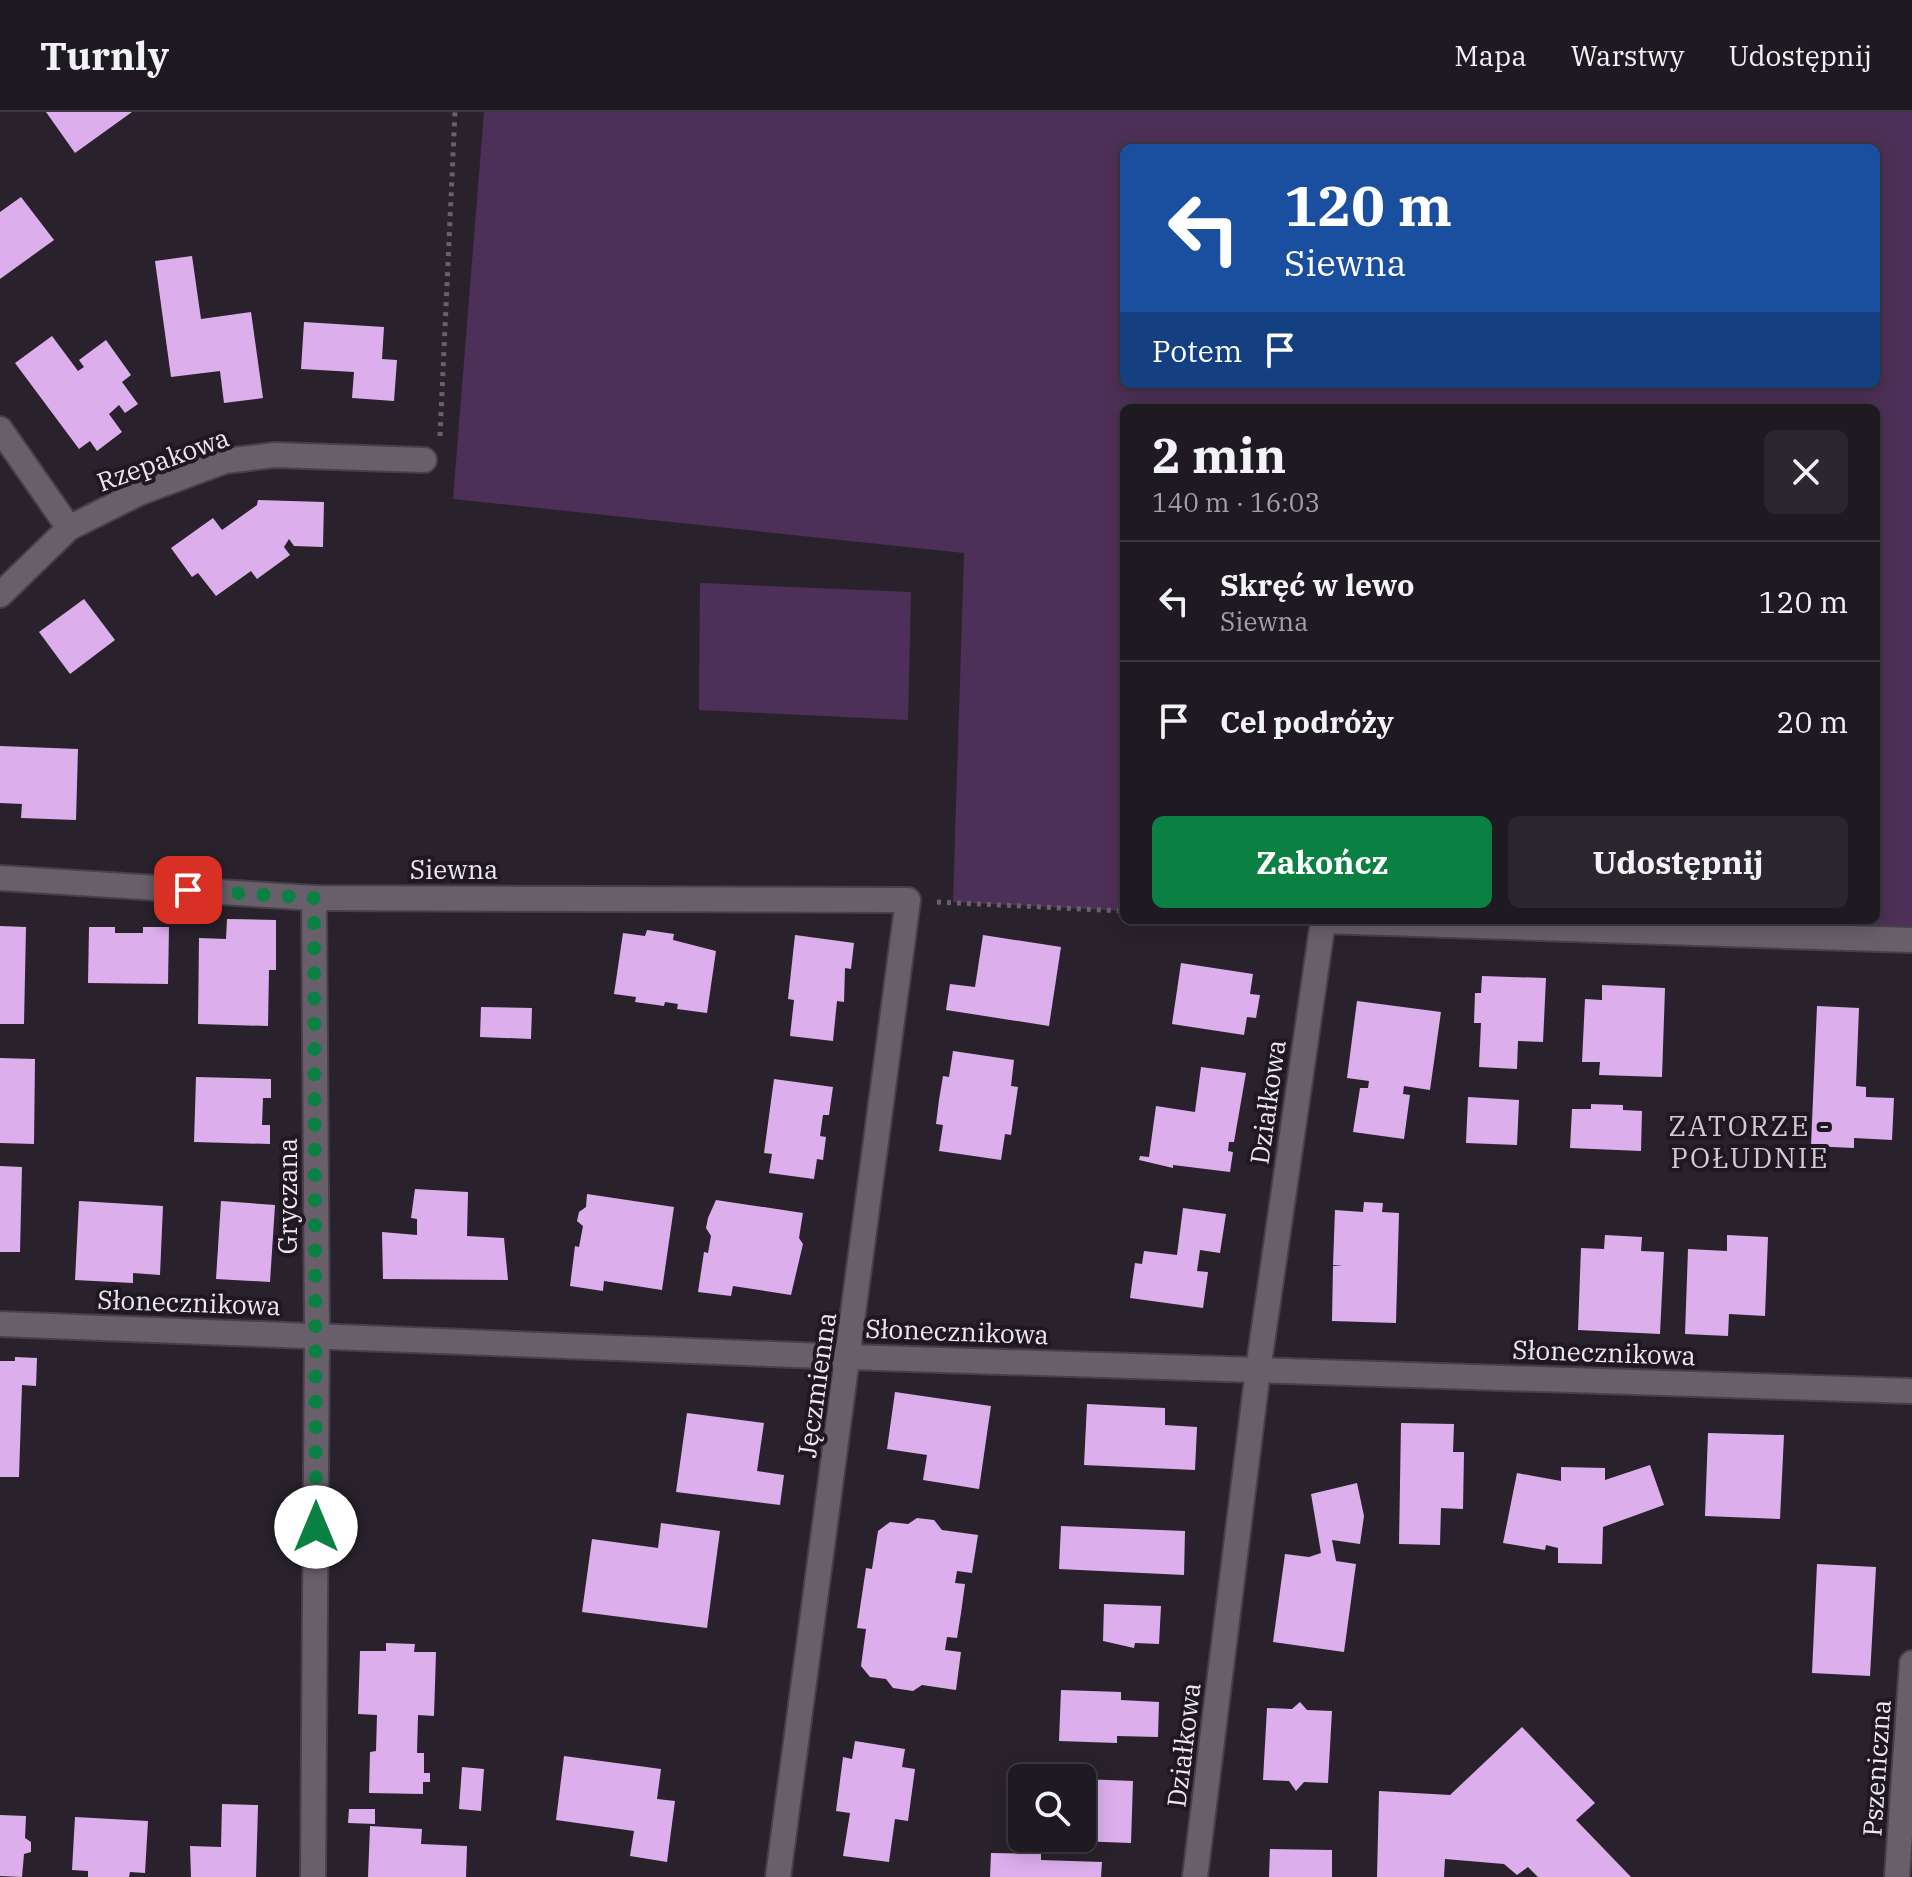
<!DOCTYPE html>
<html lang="pl">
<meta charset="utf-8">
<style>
:root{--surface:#1f1a21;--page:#2c272e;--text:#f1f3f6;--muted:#a1a1a5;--line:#3c383f;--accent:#0b8043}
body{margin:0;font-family:"IBM Plex Serif",serif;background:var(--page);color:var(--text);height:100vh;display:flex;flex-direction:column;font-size:30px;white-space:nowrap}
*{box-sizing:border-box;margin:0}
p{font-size:26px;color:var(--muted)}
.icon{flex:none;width:44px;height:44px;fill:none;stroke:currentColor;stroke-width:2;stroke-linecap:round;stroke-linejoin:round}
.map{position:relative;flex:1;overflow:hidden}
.side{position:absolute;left:1120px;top:292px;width:760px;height:520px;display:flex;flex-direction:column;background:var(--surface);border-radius:12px;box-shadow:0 4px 20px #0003,0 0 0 2px var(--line)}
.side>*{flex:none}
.hud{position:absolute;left:1120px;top:32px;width:760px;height:244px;border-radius:12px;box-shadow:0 4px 20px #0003,0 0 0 2px var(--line);background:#1a4fa0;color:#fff;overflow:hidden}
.buttons{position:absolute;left:1008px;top:1652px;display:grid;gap:16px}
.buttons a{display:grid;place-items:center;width:88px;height:88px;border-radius:12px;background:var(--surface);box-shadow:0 4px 20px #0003,0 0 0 2px var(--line);font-size:40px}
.pin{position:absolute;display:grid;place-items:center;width:68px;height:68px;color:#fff;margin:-34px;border-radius:16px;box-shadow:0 4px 12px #0006}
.me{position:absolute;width:88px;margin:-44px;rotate:0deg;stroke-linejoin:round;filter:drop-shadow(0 0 6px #0008)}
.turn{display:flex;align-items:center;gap:28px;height:168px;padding:0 32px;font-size:36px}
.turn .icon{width:104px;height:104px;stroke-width:2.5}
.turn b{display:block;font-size:56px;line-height:68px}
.then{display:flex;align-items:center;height:76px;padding:0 32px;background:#0003;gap:16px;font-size:30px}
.round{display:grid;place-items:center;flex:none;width:84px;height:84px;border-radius:12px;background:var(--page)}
.headline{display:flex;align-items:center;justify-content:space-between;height:136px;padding:0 32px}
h1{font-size:48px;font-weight:700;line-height:60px}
.primary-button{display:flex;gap:16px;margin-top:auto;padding:16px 32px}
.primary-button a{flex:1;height:92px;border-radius:12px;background:var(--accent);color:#fff;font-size:32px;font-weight:700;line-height:92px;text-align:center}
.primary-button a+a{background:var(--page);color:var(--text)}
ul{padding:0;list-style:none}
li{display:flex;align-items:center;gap:24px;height:120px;padding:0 32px;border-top:2px solid var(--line)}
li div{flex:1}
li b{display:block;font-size:30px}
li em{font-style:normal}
header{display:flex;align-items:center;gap:48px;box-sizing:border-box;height:112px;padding:0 40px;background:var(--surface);border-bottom:2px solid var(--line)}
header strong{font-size:38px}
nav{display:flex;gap:44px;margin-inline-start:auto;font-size:28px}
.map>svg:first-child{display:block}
.green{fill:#4d3057;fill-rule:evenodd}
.building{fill:#dcafec}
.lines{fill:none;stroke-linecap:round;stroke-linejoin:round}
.street-casing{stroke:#474049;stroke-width:28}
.path{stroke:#67616a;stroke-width:5;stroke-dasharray:4 6;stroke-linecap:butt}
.street{stroke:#685f6b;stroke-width:24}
.route{stroke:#0b8043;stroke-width:14;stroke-dasharray:0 25.2}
.labels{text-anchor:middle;stroke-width:8;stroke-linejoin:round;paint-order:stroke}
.street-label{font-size:26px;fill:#ede8ef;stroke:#1f1822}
.neighbourhood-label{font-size:28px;letter-spacing:2px;fill:#d2c8d6;stroke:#1f1822}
</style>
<header>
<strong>Turnly</strong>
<nav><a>Mapa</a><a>Warstwy</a><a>Udostępnij</a></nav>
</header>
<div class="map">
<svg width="1912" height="1765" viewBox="0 0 1912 1765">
<rect width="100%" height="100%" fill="#29222c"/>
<!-- green -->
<g class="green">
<path d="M484,0H1912V828L1306,808H1876V296H1124V799L953,790L964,441L453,387ZM1124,36H1876V272H1124Z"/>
<path d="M700,471L911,480L908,608L699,598Z"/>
</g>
<!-- building -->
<g class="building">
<path d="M46,0H132L75,41Z"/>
<path d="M21,85L54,128L0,167V100Z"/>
<path d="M192,144L201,207L251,200L263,286L224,291L220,259L171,265L155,149Z"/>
<path d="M304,210L384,215L382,247L397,248L394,289L352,286L354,260L301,257Z"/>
<path d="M52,224L78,259L84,255L79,248L106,228L131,263L122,270L138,292L125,301L119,293L109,302L122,320L97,339L90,329L79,337L15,251Z"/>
<path d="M258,388L324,390L323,435L294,434L289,427L284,435L290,443L257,467L251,459L216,484L198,461L192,465L171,436L213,406L222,418L257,393Z"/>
<path d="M84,487L115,528L70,562L39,520Z"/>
<path d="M0,634L78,637L76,708L21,706L22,692L0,691Z"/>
<path d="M227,807L276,808V858H269L268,914L198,912L199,826L226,827Z"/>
<path d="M0,814L26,815L24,912H0Z"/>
<path d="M89,815H115V821H143V815H169L168,872L88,871Z"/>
<path d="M647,818L674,822L673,828L716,839L707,901L677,897L678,892L665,890L664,894L635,890L636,885L614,882L623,821L645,824Z"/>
<path d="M795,823L854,831L851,857L845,856L844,890L837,889L833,929L790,924L794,888L788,887Z"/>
<path d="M983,823L1061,835L1049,914L946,898L950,872L975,875Z"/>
<path d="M1181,851L1253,862L1250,882L1260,883L1256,906L1247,905L1244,923L1172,912Z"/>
<path d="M1482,864L1546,866L1543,930L1518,929L1517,957L1479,955L1481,911H1474L1475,881H1481Z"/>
<path d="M1602,873L1665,876L1662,965L1599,963L1600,950H1582L1585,887L1602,888Z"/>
<path d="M1357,889L1441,900L1430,978L1404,974L1403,982L1410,983L1404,1027L1353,1020L1360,976H1368L1369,969L1347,966Z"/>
<path d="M1817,894L1859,896L1856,974L1866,975V985L1894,986L1892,1028L1854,1026V1036L1811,1034Z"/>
<path d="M481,895L532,896L531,927L480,925Z"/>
<path d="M953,939L1014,948L1011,974L1018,975L1011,1023L1005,1022L1001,1048L939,1039L943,1013L936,1012L939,988L943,964L949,965Z"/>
<path d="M0,946L35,947L34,1032L0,1031Z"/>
<path d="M1201,955L1246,961L1234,1030H1229L1228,1039L1233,1040L1230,1060L1173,1053V1056L1139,1048L1140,1044L1149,1045L1156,994L1195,1000Z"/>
<path d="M196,965L271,967V986H263L262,1013H270V1032L194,1030Z"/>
<path d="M774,967L833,975L829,1003H823L820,1024L826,1025L823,1048L817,1047L814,1067L769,1061L772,1042L764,1041Z"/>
<path d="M1468,985L1519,988L1517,1033L1466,1031Z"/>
<path d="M1591,992L1623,993V998L1642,999L1641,1039L1570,1036L1572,997H1591Z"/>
<path d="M0,1054L22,1055L20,1140H0Z"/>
<path d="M415,1077L468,1080L467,1124L504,1126L508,1168L383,1167L382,1120L417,1123V1107L411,1106Z"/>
<path d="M587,1082L674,1095L662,1178L604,1169L603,1179L570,1174L575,1134L579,1135L583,1114L577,1109L579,1100L586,1095Z"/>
<path d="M716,1088L803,1101L799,1126L803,1132L791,1183L733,1174L731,1184L698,1180L704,1140L708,1141L711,1124L706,1116L708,1106Z"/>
<path d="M79,1089L163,1094L160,1163L133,1161V1171L75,1168Z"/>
<path d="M221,1089L275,1093L270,1170L216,1167Z"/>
<path d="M1364,1090L1383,1091L1382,1100L1399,1101L1396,1211L1332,1209L1333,1154H1343L1333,1153L1335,1098L1363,1100Z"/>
<path d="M1183,1096L1226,1102L1220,1141L1200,1138L1197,1159L1208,1160L1203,1196L1130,1186L1135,1151L1142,1152L1144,1139L1177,1143Z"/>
<path d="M1605,1123L1642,1125L1641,1139L1664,1140L1660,1222L1578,1218L1581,1136L1604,1137Z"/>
<path d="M1727,1123L1768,1125L1765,1204L1729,1202L1728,1224L1685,1222L1688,1137L1727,1139Z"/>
<path d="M15,1245L37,1246L36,1274L22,1273L19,1365H0V1249H15Z"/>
<path d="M895,1280L991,1294L979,1377L923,1368L927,1343L887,1337Z"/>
<path d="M1087,1292L1165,1296V1313L1197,1315L1195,1358L1084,1353Z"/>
<path d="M687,1301L764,1311L757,1359L784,1363L780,1393L676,1380Z"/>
<path d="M1401,1311L1454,1312L1453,1340H1464L1463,1397L1441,1396L1440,1433L1399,1432Z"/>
<path d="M1708,1321L1784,1323L1780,1407L1705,1404Z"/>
<path d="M1650,1353L1664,1393L1603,1415L1602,1452L1558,1451V1436L1546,1433L1545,1438L1503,1431L1517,1361L1561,1369V1355L1605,1356V1368Z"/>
<path d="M1357,1371L1364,1404L1360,1432L1332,1428L1336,1449L1356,1452L1344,1540L1273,1530L1285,1442L1309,1445L1321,1441L1311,1382Z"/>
<path d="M917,1406L934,1408L942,1418L978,1423L972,1461L957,1459L955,1471L965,1472L961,1501L957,1526L947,1525L945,1538L961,1540L956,1578L922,1573L913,1579L893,1576L886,1567L870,1565L861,1554L866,1517L857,1516L866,1456L872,1457L878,1419L890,1410L908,1412Z"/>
<path d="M661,1411L720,1419L707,1516L582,1500L592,1427L658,1436Z"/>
<path d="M1061,1414L1185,1419L1184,1463L1059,1457Z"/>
<path d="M1817,1452L1876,1455L1870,1564L1812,1561Z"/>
<path d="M1104,1492L1161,1494L1159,1532L1135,1531L1134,1536L1103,1529Z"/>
<path d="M386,1531L415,1532L414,1540H436L434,1604L418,1603L417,1641H424V1661H430V1670H423V1682L369,1681L370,1640L376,1639L377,1603L358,1602L360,1539H386Z"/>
<path d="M1061,1578L1121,1580V1588L1159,1590L1158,1625L1117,1624V1631L1059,1629Z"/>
<path d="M1300,1590L1307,1598L1332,1599L1328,1671L1304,1670L1296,1679L1289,1669L1263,1668L1267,1596L1292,1597Z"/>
<path d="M1522,1615L1595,1691L1576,1708L1631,1765H1538L1528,1755L1517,1763L1504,1752L1445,1747L1444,1765H1377L1379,1679L1450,1683Z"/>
<path d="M855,1629L905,1637L902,1655L915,1657L908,1709L895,1707L889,1750L843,1744L850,1701L836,1699L843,1645L852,1647Z"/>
<path d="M564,1644L661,1657L657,1687L675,1689L667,1750L630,1744L634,1719L556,1708Z"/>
<path d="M462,1655L484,1657L481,1699L459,1697Z"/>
<path d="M1082,1667L1133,1669L1131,1731L1076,1729L1082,1726Z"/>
<path d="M222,1692L258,1693L256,1765H191L190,1734L221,1735Z"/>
<path d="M349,1697H375V1712L348,1711Z"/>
<path d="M0,1703L26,1704L25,1726L31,1730V1740L24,1742L22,1765L0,1764Z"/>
<path d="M75,1705L148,1709L145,1761L130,1760L129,1765H88V1759L72,1758Z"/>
<path d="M370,1714L422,1717L421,1732L467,1734L466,1765H368Z"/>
<path d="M1270,1737L1332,1738V1765H1269Z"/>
<path d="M991,1741L1041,1742V1748L1102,1750L1101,1765H990Z"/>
</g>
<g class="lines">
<!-- street casing -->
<g class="street-casing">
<g id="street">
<path d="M0,317L69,416"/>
<path d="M0,483L69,416L139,381L225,349L275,343L424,348"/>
<path d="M0,766L314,786L908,788L778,1765"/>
<path d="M0,1212L849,1245L1912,1279"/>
<path d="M313,1765L317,1224L314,786"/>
<path d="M1195,1765L1258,1258L1323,809L1912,828"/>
<path d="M1897,1765L1912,1551"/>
</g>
</g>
<!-- path -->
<g class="path">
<path d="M440,324L455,0"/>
<path d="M937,790L1124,799"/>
</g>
<!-- street -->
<use href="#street" class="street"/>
</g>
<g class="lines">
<!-- route -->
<path class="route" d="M188,778L314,786L316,1415"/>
</g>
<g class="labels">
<!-- street labels -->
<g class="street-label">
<text transform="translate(163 348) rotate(-20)" y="9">Rzepakowa</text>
<text x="454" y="767">Siewna</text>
<text transform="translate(1268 990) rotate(-82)" y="9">Działkowa</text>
<text transform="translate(288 1084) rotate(-90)" y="9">Gryczana</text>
<text transform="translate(189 1191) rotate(2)" y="9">Słonecznikowa</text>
<text transform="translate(957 1220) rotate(2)" y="9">Słonecznikowa</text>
<text transform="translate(1604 1241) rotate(2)" y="9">Słonecznikowa</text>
<text transform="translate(817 1273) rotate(-82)" y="9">Jęczmienna</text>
<text transform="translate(1184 1633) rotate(-83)" y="9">Działkowa</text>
<text transform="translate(1877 1656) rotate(-86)" y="9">Pszeniczna</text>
</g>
<!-- neighbourhood labels -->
<g class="neighbourhood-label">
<text x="1750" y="1024">ZATORZE -<tspan x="1750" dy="32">POŁUDNIE</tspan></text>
</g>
</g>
</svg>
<div class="buttons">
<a><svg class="icon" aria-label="search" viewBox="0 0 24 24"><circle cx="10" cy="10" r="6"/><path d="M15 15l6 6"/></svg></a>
</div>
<div class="pin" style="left:188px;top:778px;background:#d93025"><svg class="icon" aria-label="arrive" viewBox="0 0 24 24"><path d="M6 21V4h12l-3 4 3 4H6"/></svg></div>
<svg class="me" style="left:316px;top:1415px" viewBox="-20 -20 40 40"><circle r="19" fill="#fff"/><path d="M0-13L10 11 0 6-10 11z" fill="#0b8043"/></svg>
<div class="hud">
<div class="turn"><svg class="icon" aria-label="left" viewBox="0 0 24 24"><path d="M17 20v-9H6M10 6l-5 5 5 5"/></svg><div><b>120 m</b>Siewna</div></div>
<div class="then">Potem<svg class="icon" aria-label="arrive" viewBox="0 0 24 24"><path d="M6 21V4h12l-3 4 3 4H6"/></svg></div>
</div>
<section class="side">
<div class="headline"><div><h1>2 min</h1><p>140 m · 16:03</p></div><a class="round"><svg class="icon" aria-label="close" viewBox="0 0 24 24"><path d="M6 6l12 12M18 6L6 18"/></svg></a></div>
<ul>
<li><svg class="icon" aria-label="left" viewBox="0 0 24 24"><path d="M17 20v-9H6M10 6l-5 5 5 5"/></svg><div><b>Skręć w lewo</b><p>Siewna</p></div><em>120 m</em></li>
<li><svg class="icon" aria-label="arrive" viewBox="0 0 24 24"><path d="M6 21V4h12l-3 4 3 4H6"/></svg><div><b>Cel podróży</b></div><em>20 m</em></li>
</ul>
<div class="primary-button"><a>Zakończ</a><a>Udostępnij</a></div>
</section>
</div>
